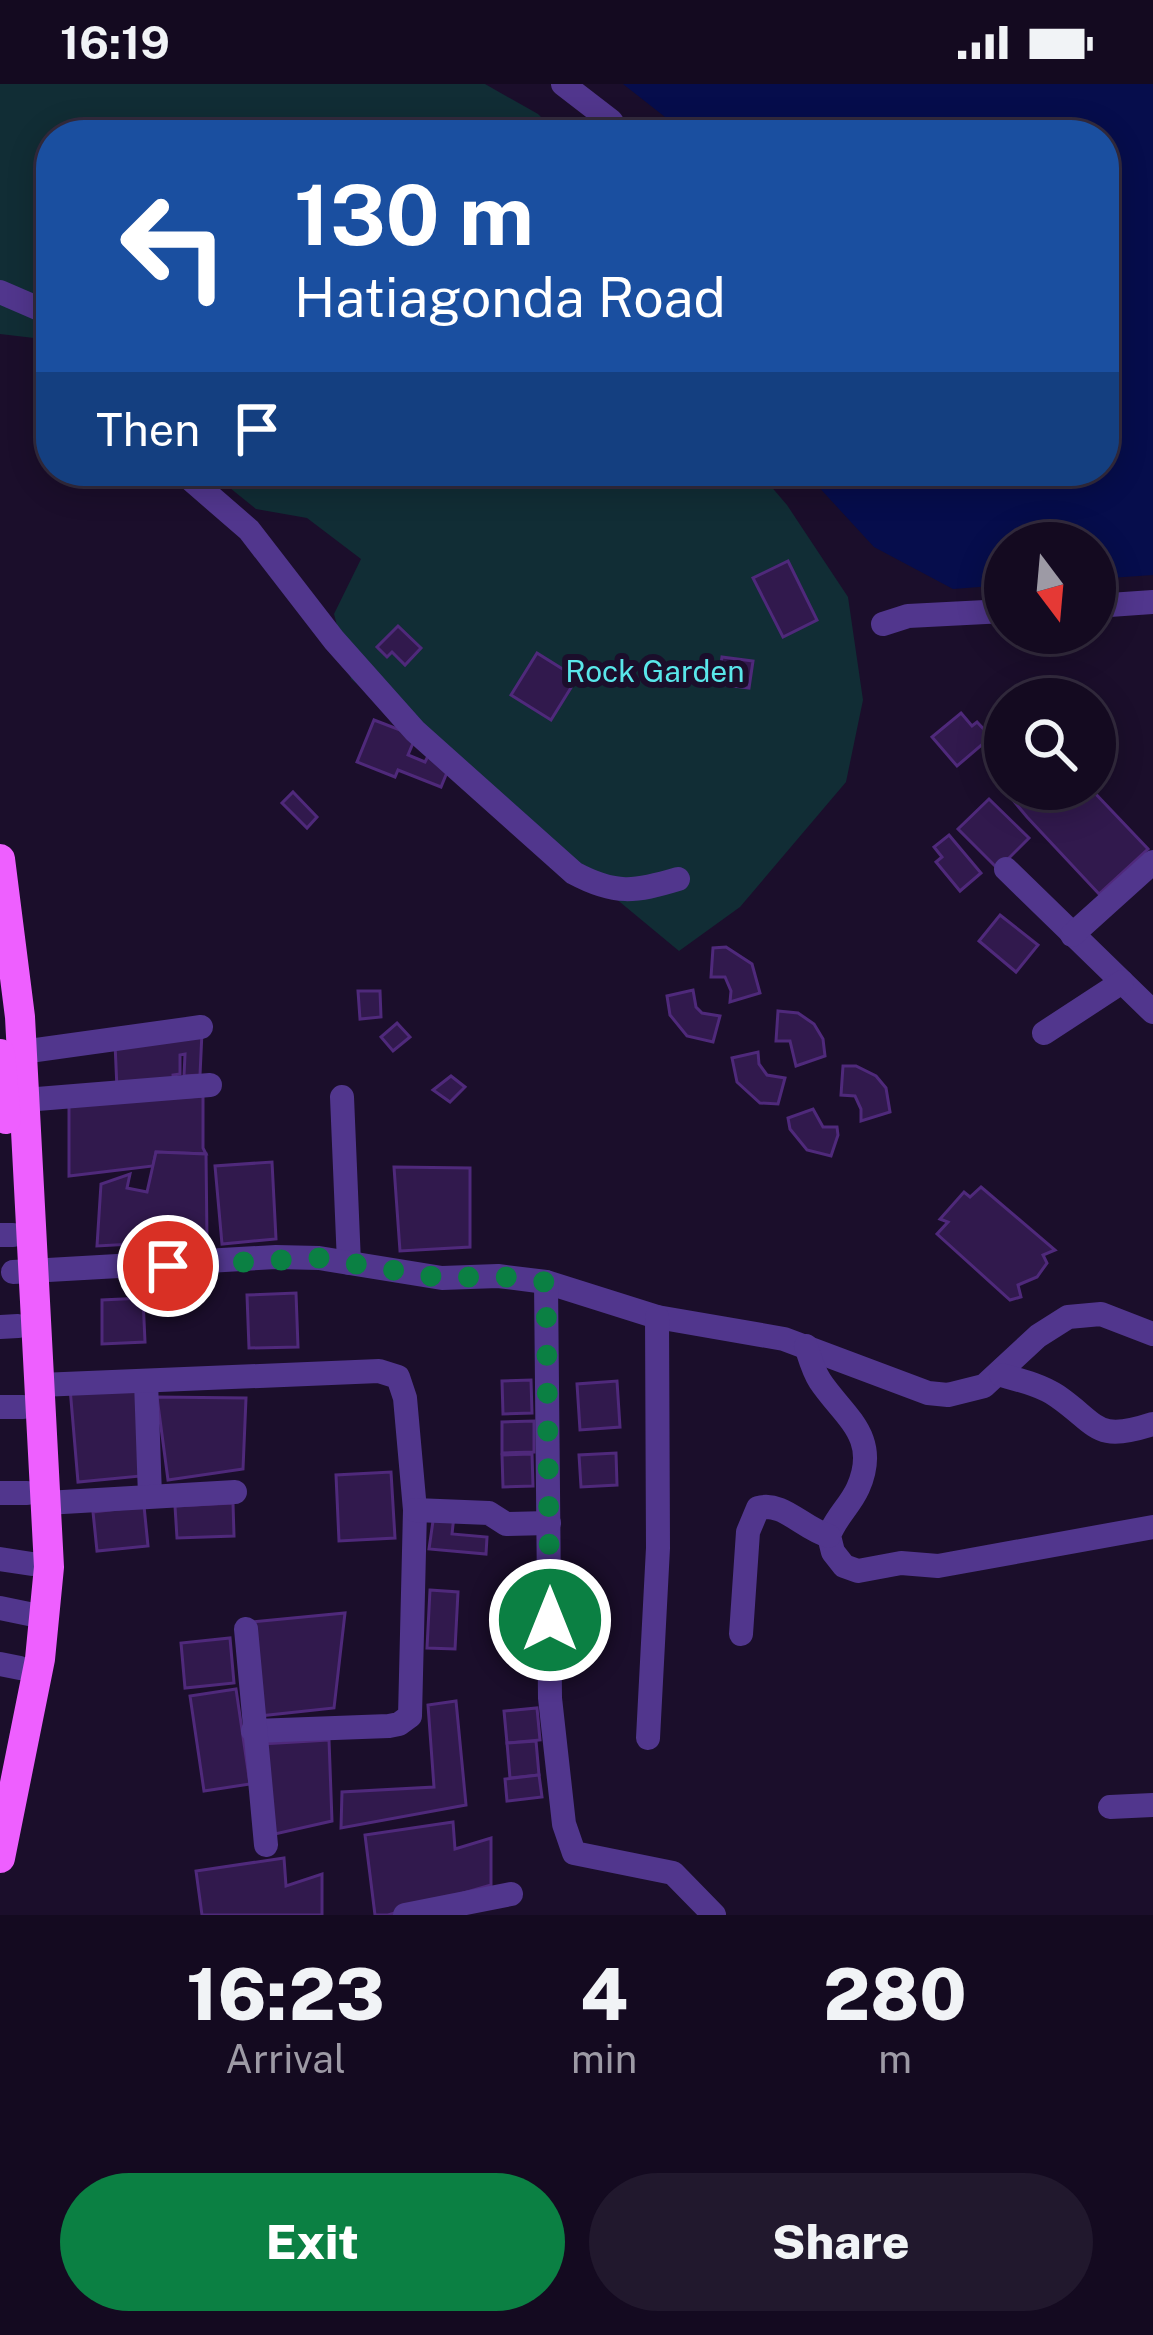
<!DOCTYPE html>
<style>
:root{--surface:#140a20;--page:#21182d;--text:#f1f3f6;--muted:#9d9aa5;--line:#332b3e;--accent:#0b8043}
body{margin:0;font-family:"Public Sans",sans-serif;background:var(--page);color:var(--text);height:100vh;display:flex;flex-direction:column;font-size:45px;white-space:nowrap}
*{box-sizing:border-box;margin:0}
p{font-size:39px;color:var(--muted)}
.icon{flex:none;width:66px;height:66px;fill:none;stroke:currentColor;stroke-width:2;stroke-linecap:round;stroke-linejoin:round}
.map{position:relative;height:1831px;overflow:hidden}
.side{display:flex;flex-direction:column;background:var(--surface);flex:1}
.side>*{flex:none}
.hud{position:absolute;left:36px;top:36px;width:1083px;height:366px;border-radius:48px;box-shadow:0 6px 30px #0003,0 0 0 3px var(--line);background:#1a4fa0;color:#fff;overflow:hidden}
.needle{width:78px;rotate:164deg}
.buttons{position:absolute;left:984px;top:438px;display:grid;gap:24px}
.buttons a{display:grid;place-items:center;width:132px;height:132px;border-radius:50%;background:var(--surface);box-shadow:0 6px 30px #0003,0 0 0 3px var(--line);font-size:60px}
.pin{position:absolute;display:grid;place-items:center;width:102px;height:102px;color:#fff;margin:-51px;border:6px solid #fff;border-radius:50%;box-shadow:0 3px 12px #0007}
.me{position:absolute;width:132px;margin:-66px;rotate:0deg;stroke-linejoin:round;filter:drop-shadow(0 0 9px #0008)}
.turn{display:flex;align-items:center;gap:42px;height:252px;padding:0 60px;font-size:54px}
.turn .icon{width:156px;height:156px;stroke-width:2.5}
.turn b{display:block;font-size:84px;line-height:102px}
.then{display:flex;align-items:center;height:114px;padding:0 60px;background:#0003;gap:24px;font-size:45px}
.eta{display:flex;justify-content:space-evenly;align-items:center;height:204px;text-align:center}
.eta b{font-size:72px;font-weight:800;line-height:84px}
.button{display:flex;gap:24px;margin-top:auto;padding:24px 60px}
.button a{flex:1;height:138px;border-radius:72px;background:var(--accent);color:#fff;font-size:48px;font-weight:800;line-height:138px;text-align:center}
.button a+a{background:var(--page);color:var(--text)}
.status{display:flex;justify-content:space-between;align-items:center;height:84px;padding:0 60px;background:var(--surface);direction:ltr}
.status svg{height:33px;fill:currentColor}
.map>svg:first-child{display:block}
.green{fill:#112d35}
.water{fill:#060d4c}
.building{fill:#31194d;stroke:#4f297b;stroke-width:3}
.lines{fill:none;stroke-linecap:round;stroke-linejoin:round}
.minor{stroke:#51368d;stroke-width:24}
.major{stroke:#ee5fff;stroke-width:30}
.route{stroke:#0b8043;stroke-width:21;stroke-dasharray:0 37.8}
.labels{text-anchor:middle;stroke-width:12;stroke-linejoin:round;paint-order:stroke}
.park-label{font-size:30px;fill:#59e7ea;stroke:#1b0e2b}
</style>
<div class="status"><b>16:19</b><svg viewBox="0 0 49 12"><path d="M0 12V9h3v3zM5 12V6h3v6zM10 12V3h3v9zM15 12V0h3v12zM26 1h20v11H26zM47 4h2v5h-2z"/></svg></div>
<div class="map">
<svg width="1153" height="1831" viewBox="0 0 1153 1831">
<rect width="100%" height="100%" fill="#1b0e2b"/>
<!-- green -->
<g class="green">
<path d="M0,0H485L538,30L559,51H51V256L0,250Z"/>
<path d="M209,387H758L787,421L848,513L863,616L846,698L740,823L679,867L351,595L334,530L361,475L307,434L256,425Z"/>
</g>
<!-- water -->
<path class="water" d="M623,0H1153V491L1095,495V459H1005V501L953,505L874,463L804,387H1104V51H688Z"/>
<!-- building -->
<g class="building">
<path d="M788,477L817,536L783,553L753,494Z"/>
<path d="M398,542L421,564L405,581L392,568L387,573L377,563Z"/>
<path d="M537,569L577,594L551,636L511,611Z"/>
<path d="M722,573L753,577L749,604L718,600Z"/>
<path d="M961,629L972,642L977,638L991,653L957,682L932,653Z"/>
<path d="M374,636L416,652L408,671L425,678L428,672L450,681L441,703L398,686L395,693L357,678Z"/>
<path d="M1005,700V705H1091L1148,765L1099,810L1027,733L1002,703Z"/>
<path d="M293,708L317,733L307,744L282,719Z"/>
<path d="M989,715L1029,754L998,785L958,745Z"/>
<path d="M949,751L981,789L960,807L936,778L942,773L934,763Z"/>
<path d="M1000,831L1038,861L1016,888L979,857Z"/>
<path d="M726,863L752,880L760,909L730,918L731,907L725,893H711L713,864Z"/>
<path d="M693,906L696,923L702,929L720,932L713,958L687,952L670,931L667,912Z"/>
<path d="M358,907H380L381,933L360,935Z"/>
<path d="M778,927L798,929L814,940L823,955L825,972L796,982L790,957H776Z"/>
<path d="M397,939L410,953L393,967L381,953Z"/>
<path d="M202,948L200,991L184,992L185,970L180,971V990L173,991V995L117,1005L115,959Z"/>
<path d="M758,968L759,980L767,991L785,994L778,1020L760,1019L737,998L732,974Z"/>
<path d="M843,982H856L876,992L886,1004L890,1028L861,1037V1025L855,1012L841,1011Z"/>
<path d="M451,992L465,1003L450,1018L433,1006Z"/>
<path d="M203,1012V1064L206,1070L156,1068L153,1082L69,1092V1020Z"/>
<path d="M813,1025L823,1043H837L838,1051L831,1072L807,1066L790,1045L788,1034Z"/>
<path d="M156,1068L206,1070L207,1156L97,1162L101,1100L130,1090L127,1104L147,1108Z"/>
<path d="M272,1078L276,1155L222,1160L215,1082Z"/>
<path d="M394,1083L470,1084V1163L400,1167Z"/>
<path d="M981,1103L1055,1166L1043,1171L1047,1179L1037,1193L1018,1201L1021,1213L1010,1216L937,1150L948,1138L940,1135L964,1108L970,1113Z"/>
<path d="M296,1209L298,1263L249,1264L247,1211Z"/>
<path d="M143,1214L145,1258L102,1260V1216Z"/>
<path d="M531,1296L532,1329L503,1330L502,1297Z"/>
<path d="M617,1297L620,1343L580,1346L577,1300Z"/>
<path d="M70,1304L141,1305V1392L78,1398Z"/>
<path d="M157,1313L246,1314L243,1385L168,1396Z"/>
<path d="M534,1337V1368L502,1369V1338Z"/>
<path d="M616,1369L617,1401L581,1403L579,1371Z"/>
<path d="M532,1370L533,1402L503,1403L502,1371Z"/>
<path d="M391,1388L395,1454L339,1457L336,1391Z"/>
<path d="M233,1419L234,1452L177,1454L175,1422Z"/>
<path d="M144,1422L148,1462L97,1467L93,1428Z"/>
<path d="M434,1430L454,1432L452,1450L487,1453L486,1470L429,1465Z"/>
<path d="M430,1506L458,1508L455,1565L427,1564Z"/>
<path d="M345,1529L334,1624L259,1632L251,1538Z"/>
<path d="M230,1554L234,1599L185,1604L181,1559Z"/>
<path d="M236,1605L250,1700L204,1707L190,1612Z"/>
<path d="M456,1617L466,1721L341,1744L342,1708L434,1703L428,1621Z"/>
<path d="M537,1624L540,1656L507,1659L504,1627Z"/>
<path d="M329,1656L332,1737L275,1750L261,1660Z"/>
<path d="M536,1657L539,1691L510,1694L507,1659Z"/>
<path d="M539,1691L542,1713L507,1717L505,1695Z"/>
<path d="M453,1738L455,1765L491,1754V1801L388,1831H375L365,1751Z"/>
<path d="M284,1774L286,1802L322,1790V1831H202L196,1787Z"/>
</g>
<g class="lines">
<!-- minor -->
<g class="minor">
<path d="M563,0L611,37L620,51"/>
<path d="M0,208L51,230"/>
<path d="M181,387L249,446L334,556L415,647L574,789C615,811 635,808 678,795"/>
<path d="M1095,522L1153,518"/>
<path d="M883,540L908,532L1005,527"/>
<path d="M1006,785L1153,928"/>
<path d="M1072,851L1153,778"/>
<path d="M1044,949L1122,898"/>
<path d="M22,968L201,943"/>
<path d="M342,1013L349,1179"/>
<path d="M25,1016L210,1001"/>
<path d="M0,1151H13"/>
<path d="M13,1188L276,1173L319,1174L442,1194L498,1192L546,1198L657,1233L784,1255L928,1309L948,1311L984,1302L1038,1252L1068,1233L1101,1230L1153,1250"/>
<path d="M546,1198L550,1614L564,1740L574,1769L673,1789L714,1831"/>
<path d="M0,1243L18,1242"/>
<path d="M806,1262C810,1274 813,1286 820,1297C843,1332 881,1352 858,1404C850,1422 835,1434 829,1452L833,1468L844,1482L858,1487L901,1479L938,1482L1153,1443"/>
<path d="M1001,1291C1019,1296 1041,1301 1057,1312C1099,1341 1095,1359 1153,1340"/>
<path d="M146,1297L150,1412"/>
<path d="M40,1301L379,1287L398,1293L405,1314L415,1426L410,1632L399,1640L389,1642L253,1647"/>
<path d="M0,1323H23"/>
<path d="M0,1409H27"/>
<path d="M46,1419L235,1408"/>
<path d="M415,1426L489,1429L506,1440L549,1439"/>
<path d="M0,1475L32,1480"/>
<path d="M0,1524L29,1530"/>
<path d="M246,1545L266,1761"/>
<path d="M741,1550L748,1448L758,1424C783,1417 802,1444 829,1452"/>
<path d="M0,1580L20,1584"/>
<path d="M648,1654L658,1464L657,1233"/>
<path d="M1110,1723L1153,1721"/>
<path d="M405,1831L511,1810"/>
</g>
<!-- major -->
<g class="major">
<path d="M0,775L20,933L49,1483L40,1575L0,1774"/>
<path d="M0,970L6,1035"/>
</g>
</g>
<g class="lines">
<!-- route -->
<path class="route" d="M168,1182L319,1174L442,1194L498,1192L546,1198L550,1536"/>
</g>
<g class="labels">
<!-- park labels -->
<g class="park-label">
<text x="655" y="598">Rock Garden</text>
</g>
</g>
</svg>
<div class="buttons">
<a><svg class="needle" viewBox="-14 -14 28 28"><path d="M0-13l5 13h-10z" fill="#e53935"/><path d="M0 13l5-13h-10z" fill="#9d9aa5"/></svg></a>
<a><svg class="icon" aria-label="search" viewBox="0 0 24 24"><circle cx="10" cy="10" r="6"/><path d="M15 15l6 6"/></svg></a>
</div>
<div class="pin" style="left:168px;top:1182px;background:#d93025"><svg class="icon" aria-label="arrive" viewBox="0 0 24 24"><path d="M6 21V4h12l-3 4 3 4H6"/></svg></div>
<svg class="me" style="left:550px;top:1536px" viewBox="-20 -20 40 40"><circle r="17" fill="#0b8043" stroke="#fff" stroke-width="3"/><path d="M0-11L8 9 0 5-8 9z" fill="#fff"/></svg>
<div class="hud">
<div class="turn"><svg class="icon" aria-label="left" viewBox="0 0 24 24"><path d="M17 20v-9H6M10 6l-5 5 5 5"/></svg><div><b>130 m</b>Hatiagonda Road</div></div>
<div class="then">Then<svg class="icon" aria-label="arrive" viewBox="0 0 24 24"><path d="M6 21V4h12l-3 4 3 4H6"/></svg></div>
</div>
</div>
<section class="side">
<div class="eta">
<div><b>16:23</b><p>Arrival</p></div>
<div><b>4</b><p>min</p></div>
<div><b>280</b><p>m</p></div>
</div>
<div class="button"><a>Exit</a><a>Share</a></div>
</section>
